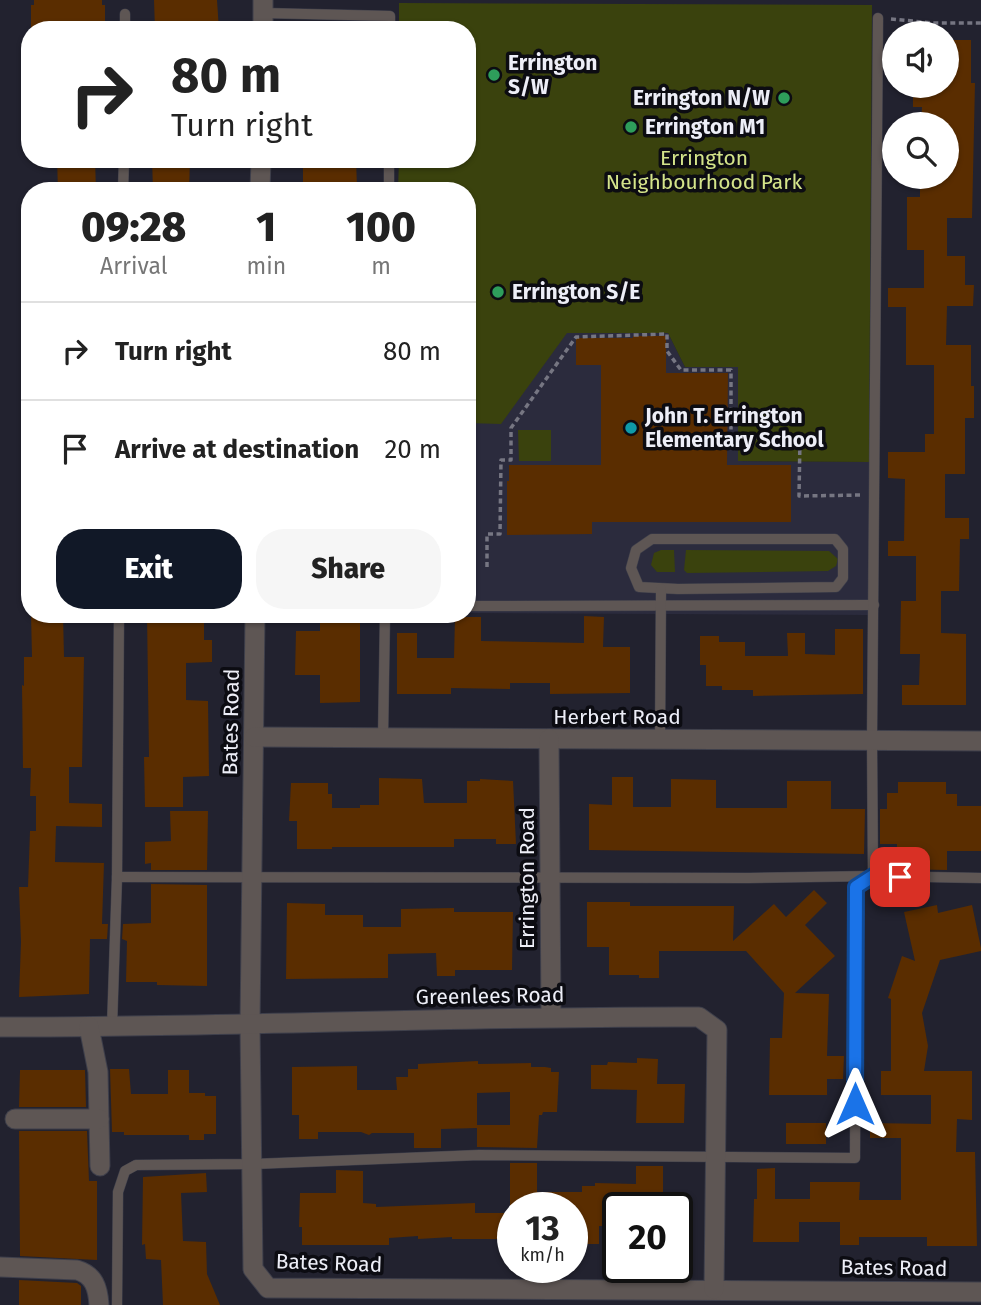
<!DOCTYPE html>
<style>
:root{--surface:#fff;--page:#f6f6f6;--text:#222;--muted:#767676;--line:#e0e0e0;--accent:#111827}
body{margin:0;font-family:"Fira Sans",sans-serif;background:var(--page);color:var(--text);height:100vh;display:flex;flex-direction:column;font-size:26px;white-space:nowrap}
*{box-sizing:border-box;margin:0}
p{font-size:23px;color:var(--muted)}
.icon{flex:none;width:38px;height:38px;fill:none;stroke:currentColor;stroke-width:2;stroke-linecap:round;stroke-linejoin:round}
.map{position:relative;flex:1;overflow:hidden}
.drawer{position:absolute;left:21px;top:182px;width:455px;height:441px;display:flex;flex-direction:column;background:var(--surface);border-radius:28px;box-shadow:0 2px 5px #0004}
.drawer>*{flex:none}
.hud{position:absolute;left:21px;top:21px;width:455px;height:147px;border-radius:28px;box-shadow:0 2px 5px #0004;background:#fff;color:var(--text);overflow:hidden}
.fabs{position:absolute;left:882px;top:21px;display:grid;gap:14px}
.fabs a{display:grid;place-items:center;width:77px;height:77px;border-radius:50%;background:var(--surface);box-shadow:0 2px 5px #0004;font-size:35px}
.speed{position:absolute;left:497px;top:1192px;display:flex;gap:14px;font-size:35px;font-weight:700;text-align:center}
.speed>*{display:grid;place-content:center;width:91px;height:91px;border-radius:50%;background:var(--surface);box-shadow:0 2px 5px #0004;line-height:1}
.speed small{font-size:18px;font-weight:400}
.speed .limit{border:4px solid #111;border-radius:10px;background:#fff;color:#111}
.pin{position:absolute;display:grid;place-items:center;width:60px;height:60px;color:#fff;margin:-30px;border-radius:14px;box-shadow:0 4px 10px #0006}
.me{position:absolute;width:77px;margin:-38px;rotate:0deg;stroke-linejoin:round;filter:drop-shadow(0 0 5px #0008)}
.turn{display:flex;align-items:center;gap:24px;height:147px;padding:0 35px;font-size:32px}
.turn .icon{width:91px;height:91px;stroke-width:2.5}
.turn b{display:block;font-size:49px;line-height:60px}
.eta{display:flex;justify-content:space-evenly;align-items:center;height:119px;text-align:center}
.eta b{font-size:42px;font-weight:800;line-height:49px}
.action{display:flex;gap:14px;margin-top:auto;padding:14px 35px}
.action a{flex:1;height:80px;border-radius:28px;background:var(--accent);color:#fff;font-size:28px;font-weight:800;line-height:80px;text-align:center}
.action a+a{background:var(--page);color:var(--text)}
ul{padding:0;list-style:none}
li{display:flex;align-items:center;gap:21px;height:98px;padding:0 35px;border-top:2px solid var(--line)}
li div{flex:1}
li b{display:block;font-size:26px}
li em{font-style:normal}
.map>svg:first-child{display:block}
.built{fill:#2b2b3d}
.green{fill:#3a420d}
.building{fill:#5a2d00;fill-rule:evenodd}
.lines{fill:none;stroke-linecap:round;stroke-linejoin:round}
.service-casing{stroke:#3e3f4b;stroke-width:11}
.minor-casing{stroke:#3e3f4b;stroke-width:21}
.path{stroke:#767682;stroke-width:3.5;stroke-dasharray:5 3.5;stroke-linecap:butt}
.service{stroke:#5e5654;stroke-width:10}
.minor{stroke:#5e5654;stroke-width:19}
.route-casing{stroke:#114b97;stroke-width:18}
.route{stroke:#1a73e8;stroke-width:12}
.leisure-dot{fill:#2e9e5b;stroke:#0c0c12;stroke-width:2.5}
.culture-dot{fill:#0f9aa8;stroke:#0c0c12;stroke-width:2.5}
.labels{text-anchor:middle;stroke-width:7;stroke-linejoin:round;paint-order:stroke}
.poi-label{font-size:21px;font-weight:bold;fill:#edeef7;stroke:#0c0c12;text-anchor:start}
.park-label{font-size:21px;fill:#d4e48a;stroke:#0c0c12}
.street-label{font-size:21px;fill:#edeef7;stroke:#0c0c12}
</style>
<div class="map">
<svg width="981" height="1305" viewBox="0 0 981 1305">
<rect width="100%" height="100%" fill="#22222f"/>
<!-- built -->
<path class="built" d="M566,333H668L685,367H738V461L869,462V615L467,613V423H501Z"/>
<!-- green -->
<g class="green">
<path d="M399,3L872,5L869,462L738,461V367H685L668,333H567L501,424L467,423V191H398L399,159H467V30H399Z"/>
<path d="M518,430H551V461H519Z"/>
<path d="M674,550L675,572H657L651,565L654,553L661,550Z"/>
<path d="M686,550L829,551L838,559L836,566L828,571L687,573L684,570Z"/>
</g>
<!-- building -->
<g class="building">
<path d="M34,0H102V5H105V25H76V30H31V5H34Z"/>
<path d="M154,0H217L219,30H155Z"/>
<path d="M947,40H971V83H975L972,218H947V256H965V285H974L973,306H947L946,345H971V386H974V418H965V474H945V518H969V539H960L959,591H941V633L966,634V705H902V685H919L920,654H900L901,601H916V556H888V541H904L905,479L888,478V452H925V434H934V365H906V307H888V288H924V250H907V197H920V177H947V124H921L922,107H913V86H947Z"/>
<path d="M57,159H95L96,191H58Z"/>
<path d="M152,159H190L189,191H153Z"/>
<path d="M303,159H356L357,187H303Z"/>
<path d="M633,336H666V373H728L727,465H791V522H592V534L507,535V481H509V465H601V365H576V338H633Z"/>
<path d="M31,614H63L64,657H84L82,767H69V803L102,804V827L56,826L55,862L104,863L102,924H108L107,939H90L89,994L19,997L21,942L19,887H28L30,831H36V796H30L31,768H23L22,685L24,686V657H32Z"/>
<path d="M147,614H204V640H212V662L186,663V700L208,701L209,776L183,777V807H145L144,757H149Z"/>
<path d="M320,614H360V702L320,703V675H295L296,631H320Z"/>
<path d="M584,616L604,617L603,647H630V693L550,694V683H510V689L451,688V694H397V633H417V658H454L455,617H481V641L584,643Z"/>
<path d="M835,629H863V694L753,696V690H722V686H706V665H700V636H719V642H745V656H788L787,633H805V654L835,655Z"/>
<path d="M612,777H633V807H671V779L716,780V808H787V781H831V809H865L864,854L589,850V804L612,805Z"/>
<path d="M379,778L422,779L424,803H467V781H480V779L513,781L516,844H496V839H454V847H332V849H297V821H289L291,783H328V794H332V808H360V805H379Z"/>
<path d="M898,782H946V794H957V806H981V851H947V870L897,869V844H880V809H887V793H898Z"/>
<path d="M170,811H208L207,870H151V863L145,864V842L171,841Z"/>
<path d="M151,884L207,885V986L157,985V982H126L127,941L122,939L123,924L151,923Z"/>
<path d="M814,890L827,903L805,925L835,956L795,993L829,994L827,1056H844L843,1079H827V1095H769L770,1038H782L784,993L746,951H659V978H639V975H609V947H587V902H630V906H734L733,941L774,904L786,917Z"/>
<path d="M287,903L325,904V915H363V927H401V909L454,908V912H513L512,970H455V976H437L436,953L388,954V978L286,979Z"/>
<path d="M937,905L938,913L972,905L981,948V951L940,960L922,1013L928,1046L924,1071H972V1120L957,1119L956,1152H975L977,1246H927V1237H859V1245H840V1222H799V1242H753L754,1199H757V1169L775,1168V1199H810V1182H860L859,1200H901V1138H870V1123L931,1124V1095H881V1071H891V999L888,998L902,956L915,961L904,912Z"/>
<path d="M637,1058L658,1059L657,1084H685L684,1123H636L637,1090L591,1089V1065H607L608,1062L637,1063Z"/>
<path d="M478,1061V1064L531,1063V1067H545L551,1068V1072H559L557,1112H543L542,1115H539L537,1148L477,1147V1128L441,1129V1148H414V1133H372L369,1135L361,1132H318V1139H299V1115H292V1067L357,1066V1090H397L396,1077H408V1069H418V1064ZM510,1092V1125H477V1093Z"/>
<path d="M110,1069H129L131,1094H168V1070H189V1093H205V1096H216V1134H204V1140H189V1135H124V1132H112Z"/>
<path d="M20,1070H85L86,1107H19Z"/>
<rect x="786" y="1123" width="40" height="21"/>
<path d="M19,1131H87L89,1181H97V1260L20,1256Z"/>
<path d="M510,1163H537V1192H582V1186H595V1183L636,1184V1166H663V1193H667V1208H618V1226H599V1244H578V1208H510Z"/>
<path d="M336,1170L363,1171V1203L376,1204V1207L475,1203V1213H513V1239H452V1237L418,1239V1236L389,1238V1245H302V1227H299L300,1193H336Z"/>
<path d="M206,1173L207,1192L181,1193L183,1241L206,1242L207,1274L220,1305H163L161,1260L146,1259L145,1244L142,1245L143,1177Z"/>
<path d="M19,1280L77,1283L81,1286V1305H19Z"/>
</g>
<g class="lines">
<!-- service casing -->
<g class="service-casing">
<g id="service">
<path d="M263,13L390,16V30"/>
<path d="M125,30V14"/>
<path d="M123,191L124,159"/>
<path d="M389,191V159"/>
<path d="M652,539H835L843,549V578L836,587L678,589L639,587L631,568L636,550Z"/>
<path d="M467,606L874,605"/>
<path d="M383,738L385,614"/>
<path d="M660,740L661,589"/>
<path d="M117,877L749,878L873,876L981,878"/>
<path d="M112,1027L117,877L119,614"/>
<path d="M117,1305L118,1192L125,1171L136,1165L252,1164L479,1155L855,1158L856,887L873,876L872,740L878,18"/>
</g>
</g>
<!-- minor casing -->
<g class="minor-casing">
<g id="minor">
<path d="M263,30V0"/>
<path d="M260,191L261,159"/>
<path d="M255,614L250,1025L253,1269L268,1288L981,1292"/>
<path d="M254,737L981,741"/>
<path d="M549,739L551,1016"/>
<path d="M0,1027C233,1027 466,1016 699,1017L717,1030L714,1289"/>
<path d="M89,1027L98,1072L100,1166"/>
<path d="M15,1119H99"/>
<path d="M0,1267L77,1270C94,1275 98,1288 99,1305"/>
</g>
</g>
<!-- path -->
<g class="path">
<path d="M891,19L933,23H981"/>
<path d="M487,567V534H500L501,460H511V428L576,337L667,334V351L681,370H731V438L800,439L799,496L862,495"/>
</g>
<!-- service -->
<use href="#service" class="service"/>
<!-- minor -->
<use href="#minor" class="minor"/>
</g>
<g class="lines">
<!-- route casing -->
<g class="route-casing">
<path id="route" d="M855,1104L856,887L873,876L900,877"/>
</g>
<!-- route -->
<use href="#route" class="route"/>
</g>
<!-- markers -->
<g class="leisure-dot">
<circle cx="494" cy="75" r="7"/>
<circle cx="784" cy="98" r="7"/>
<circle cx="631" cy="127" r="7"/>
<circle cx="498" cy="292" r="7"/>
</g>
<circle class="culture-dot" cx="631" cy="428" r="7"/>
<g class="labels">
<!-- poi labels -->
<g class="poi-label">
<text x="508" y="70">Errington<tspan x="508" dy="24">S/W</tspan></text>
<text x="770" y="105" text-anchor="end">Errington N/W</text>
<text x="645" y="134">Errington M1</text>
<text x="512" y="299">Errington S/E</text>
<text x="645" y="423">John T. Errington<tspan x="645" dy="24">Elementary School</tspan></text>
</g>
<!-- park labels -->
<g class="park-label">
<text x="704" y="165">Errington<tspan x="704" dy="24">Neighbourhood Park</tspan></text>
</g>
<!-- street labels -->
<g class="street-label">
<text x="617" y="724">Herbert Road</text>
<text transform="translate(231 722) rotate(-89)" y="7">Bates Road</text>
<text transform="translate(527 878) rotate(-90)" y="7">Errington Road</text>
<text transform="translate(490 996) rotate(-1)" y="7">Greenlees Road</text>
<text transform="translate(329 1263) rotate(2)" y="7">Bates Road</text>
<text transform="translate(894 1268) rotate(1)" y="7">Bates Road</text>
</g>
</g>
</svg>
<div class="fabs">
<a><svg class="icon" aria-label="sound" viewBox="0 0 24 24"><path d="M4 9h4l5-4v14l-5-4H4zM17 9q2 3 0 6"/></svg></a>
<a><svg class="icon" aria-label="search" viewBox="0 0 24 24"><circle cx="10" cy="10" r="6"/><path d="M15 15l6 6"/></svg></a>
</div>
<div class="speed"><div>13<small>km/h</small></div><div class="limit">20</div></div>
<div class="pin" style="left:900px;top:877px;background:#d93025"><svg class="icon" aria-label="arrive" viewBox="0 0 24 24"><path d="M6 21V4h12l-3 4 3 4H6"/></svg></div>
<svg class="me" style="left:855px;top:1104px" viewBox="-20 -20 40 40"><path d="M0-17L14 15 0 8-14 15z" fill="#1a73e8" stroke="#fff" stroke-width="4"/></svg>
<div class="hud">
<div class="turn"><svg class="icon" aria-label="right" viewBox="0 0 24 24"><path d="M7 20v-9h11M14 6l5 5-5 5"/></svg><div><b>80 m</b>Turn right</div></div>
</div>
<section class="drawer">
<div class="eta">
<div><b>09:28</b><p>Arrival</p></div>
<div><b>1</b><p>min</p></div>
<div><b>100</b><p>m</p></div>
</div>
<ul>
<li><svg class="icon" aria-label="right" viewBox="0 0 24 24"><path d="M7 20v-9h11M14 6l5 5-5 5"/></svg><div><b>Turn right</b></div><em>80 m</em></li>
<li><svg class="icon" aria-label="arrive" viewBox="0 0 24 24"><path d="M6 21V4h12l-3 4 3 4H6"/></svg><div><b>Arrive at destination</b></div><em>20 m</em></li>
</ul>
<div class="action"><a>Exit</a><a>Share</a></div>
</section>
</div>
